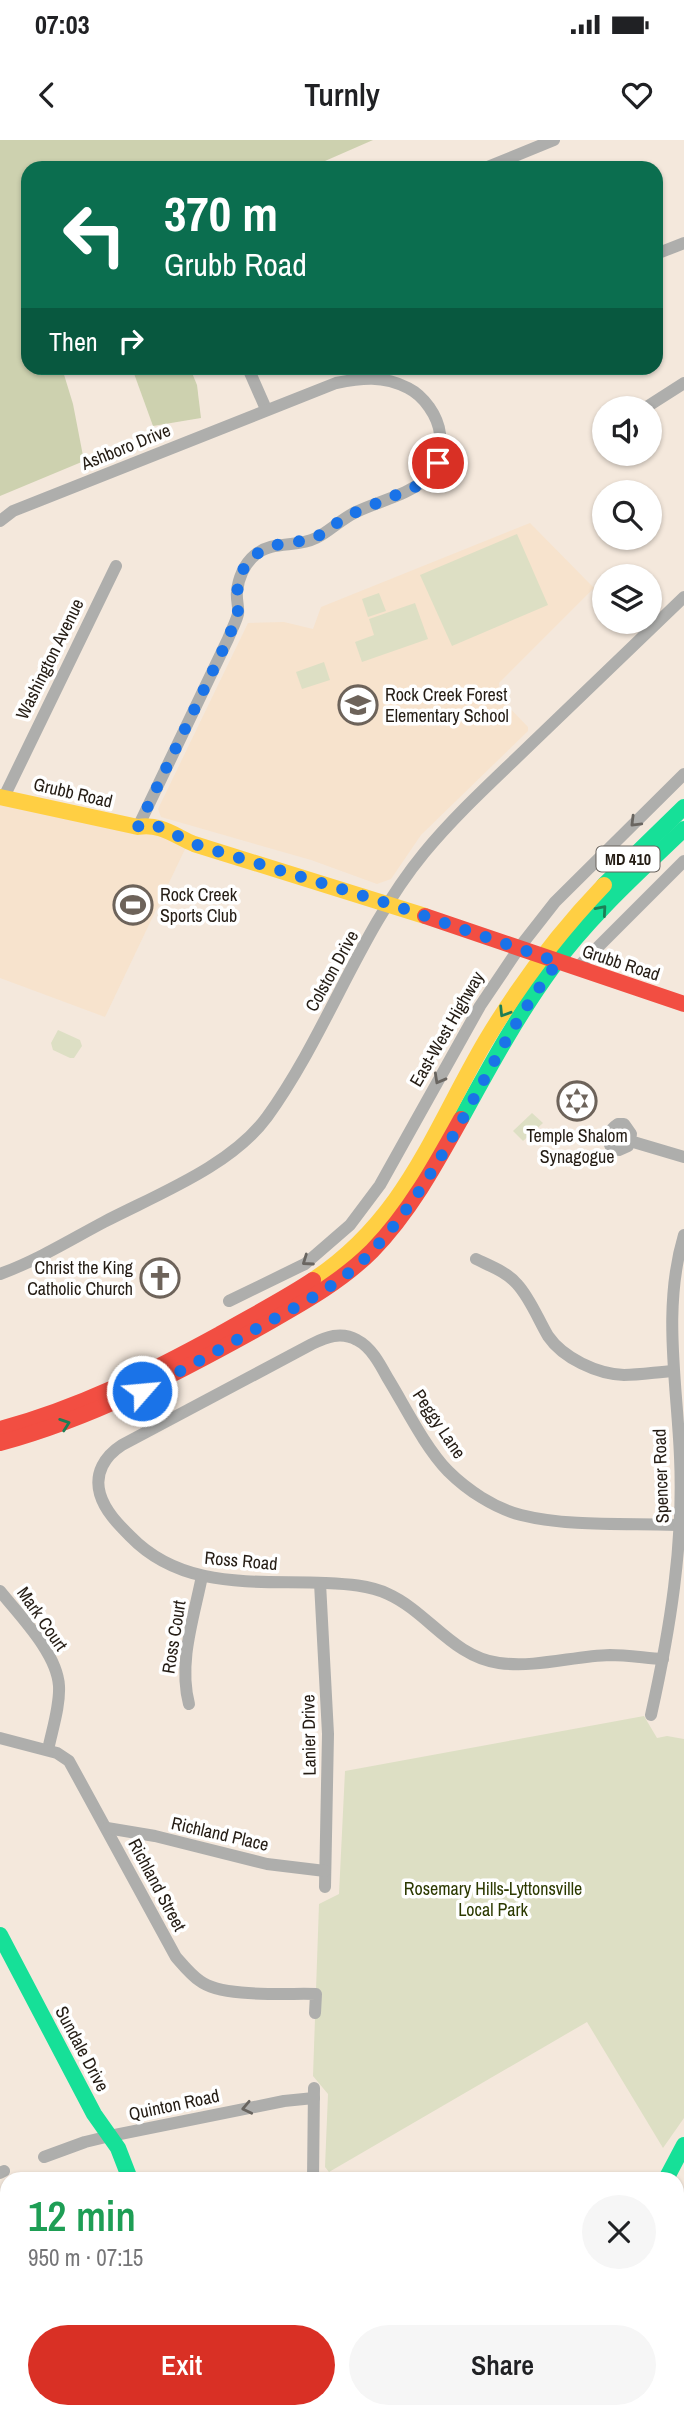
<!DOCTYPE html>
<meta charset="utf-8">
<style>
:root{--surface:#fff;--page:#f6f6f6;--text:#202124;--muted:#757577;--accent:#d93025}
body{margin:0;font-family:"Archivo Narrow",sans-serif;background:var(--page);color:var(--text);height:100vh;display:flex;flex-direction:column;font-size:26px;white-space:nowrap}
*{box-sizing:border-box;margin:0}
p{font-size:23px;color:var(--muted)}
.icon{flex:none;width:38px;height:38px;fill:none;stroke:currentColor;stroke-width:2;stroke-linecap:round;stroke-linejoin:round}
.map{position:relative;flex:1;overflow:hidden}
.drawer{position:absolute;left:0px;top:2032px;width:684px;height:247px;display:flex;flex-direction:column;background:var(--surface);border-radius:21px 21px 0 0;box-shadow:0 2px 5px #0004}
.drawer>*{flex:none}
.top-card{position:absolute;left:21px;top:21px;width:642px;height:214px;border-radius:21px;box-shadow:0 2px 5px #0004;background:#0b6e4f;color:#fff;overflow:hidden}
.fabs{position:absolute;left:592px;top:256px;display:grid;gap:14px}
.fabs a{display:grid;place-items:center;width:70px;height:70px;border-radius:50%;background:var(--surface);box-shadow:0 2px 5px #0004;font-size:35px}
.pin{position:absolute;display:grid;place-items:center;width:60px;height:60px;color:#fff;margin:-30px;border:4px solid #fff;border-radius:50%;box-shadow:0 2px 7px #0007}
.me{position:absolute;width:77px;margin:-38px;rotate:63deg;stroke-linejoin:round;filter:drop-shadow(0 0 5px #0008)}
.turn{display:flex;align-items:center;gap:24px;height:147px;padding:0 28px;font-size:32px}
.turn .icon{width:91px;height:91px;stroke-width:2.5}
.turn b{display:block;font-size:49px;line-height:60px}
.then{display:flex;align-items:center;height:66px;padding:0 28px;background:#0003;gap:14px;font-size:26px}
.round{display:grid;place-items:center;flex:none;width:74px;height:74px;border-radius:37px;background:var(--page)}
.headline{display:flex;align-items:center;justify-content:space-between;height:119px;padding:0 28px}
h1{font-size:42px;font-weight:600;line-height:52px;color:#1e9e55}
.primary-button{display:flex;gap:14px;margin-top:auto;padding:14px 28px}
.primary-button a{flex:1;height:80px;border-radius:42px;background:var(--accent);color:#fff;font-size:28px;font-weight:600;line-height:80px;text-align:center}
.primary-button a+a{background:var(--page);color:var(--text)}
.status{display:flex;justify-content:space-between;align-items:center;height:49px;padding:0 35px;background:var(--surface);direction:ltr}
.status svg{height:19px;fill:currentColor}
header{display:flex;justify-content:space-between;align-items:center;height:91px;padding:0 28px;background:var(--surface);font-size:32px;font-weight:600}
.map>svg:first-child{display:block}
.built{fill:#f7e3cd}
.green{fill:#dddfc4}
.forest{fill:#cdd1af}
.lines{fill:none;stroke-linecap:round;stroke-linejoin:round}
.street{stroke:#aeaeac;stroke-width:12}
.fast{stroke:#16e098;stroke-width:16}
.slow{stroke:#ffcf43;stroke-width:16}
.jam{stroke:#f24e42;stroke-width:16}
.oneway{stroke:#696560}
.oneway2{stroke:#1d7e56}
.route{stroke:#1a73e8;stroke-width:12;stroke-dasharray:0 21.6}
.labels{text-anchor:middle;stroke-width:7;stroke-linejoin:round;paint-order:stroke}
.shield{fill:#fff;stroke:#66605a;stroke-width:2}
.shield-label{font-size:16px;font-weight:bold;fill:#241c14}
.street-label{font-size:18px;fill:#241c14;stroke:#fff}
.poi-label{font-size:18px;fill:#241c14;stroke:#fff;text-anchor:start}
.park-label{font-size:18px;fill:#2c3900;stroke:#fff}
</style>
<div class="status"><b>07:03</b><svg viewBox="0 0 49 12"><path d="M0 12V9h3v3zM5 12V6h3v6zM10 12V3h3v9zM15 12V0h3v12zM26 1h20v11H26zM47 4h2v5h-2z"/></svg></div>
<header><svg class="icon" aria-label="back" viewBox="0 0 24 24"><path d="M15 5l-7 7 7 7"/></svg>Turnly<svg class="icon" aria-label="heart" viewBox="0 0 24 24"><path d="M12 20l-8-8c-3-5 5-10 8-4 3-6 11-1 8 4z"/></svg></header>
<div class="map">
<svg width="684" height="2277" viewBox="0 0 684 2277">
<rect width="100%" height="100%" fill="#f4e8dc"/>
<!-- built -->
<g class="built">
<path d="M530,383L594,448L499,543L500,555L504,562L528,587V591L421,695L391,739L377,744L311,720L161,677L158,669L248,483L284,482L313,489L321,467Z"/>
<path d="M0,665L165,689L186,707L105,877L0,838Z"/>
</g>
<!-- green -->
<g class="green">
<path d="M517,394L548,465L452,506L420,435Z"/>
<path d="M379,453L386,471L368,477L362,459Z"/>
<path d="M415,463L428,499L362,522L355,502L374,495L369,479Z"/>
<path d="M324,522L330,540L302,549L296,532Z"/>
<path d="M58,890L80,900L82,906L74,918H70L53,910L51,903Z"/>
<path d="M532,973L543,983L523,1001L513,991Z"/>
<path d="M644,1576L657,1598L667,1596L684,1599V1978L663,2008L587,1882L329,2032L325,2027L328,1954L313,1936L319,1764L339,1754L345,1631Z"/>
</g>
<!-- forest -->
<g class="forest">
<path d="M0,0H373L309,28H28V228H62L73,264L84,321L0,356Z"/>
<path d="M132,228H190L197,245L201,278L153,286Z"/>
</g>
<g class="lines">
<!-- street -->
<g class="street">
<path d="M485,28L554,0"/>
<path d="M656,114L684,103"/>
<path d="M248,228L266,269"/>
<path d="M645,268L684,243"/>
<path d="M0,381L13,371L336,243C361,238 383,235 408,248C424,256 438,276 440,294C445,350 396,353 356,372C341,379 330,391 316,398C297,408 272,400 255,415C244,424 238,439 237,452C236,459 239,467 238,474C236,482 231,491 228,499L138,687"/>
<path d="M4,657L116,426"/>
<path d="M577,828L684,721"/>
<path d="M618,984H624L631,994L628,1006L619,1010L610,1005C608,995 609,990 618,984Z"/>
<path d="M630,1001L684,1017"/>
<path d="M476,1119C490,1126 507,1132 517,1144C530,1158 538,1179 548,1196C563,1218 597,1234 624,1235C640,1235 657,1232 673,1231"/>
<path d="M0,1134C36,1121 70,1100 104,1082C158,1054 231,1026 267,977C327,894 359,792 424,713C456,674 495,639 531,604C582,555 633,506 684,457"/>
<path d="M229,1161L305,1124L350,1085L380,1045L480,866L519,808L555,762L684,634"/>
<path d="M320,1443L328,1594L325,1747"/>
<path d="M0,1451C20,1476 57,1513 59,1546C60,1567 52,1590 48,1610"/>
<path d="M663,1519C646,1518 627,1515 610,1515C573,1516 537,1528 499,1523C453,1517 428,1472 388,1454C369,1445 346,1444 325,1443C256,1440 183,1451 130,1396C118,1384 105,1371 100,1354C94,1333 105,1316 122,1305L312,1204C326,1197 341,1191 357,1200C371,1207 380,1224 387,1237C405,1266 424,1306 448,1331C467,1350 494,1368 521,1375C568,1387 631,1383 680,1385"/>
<path d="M189,1564C178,1522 194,1477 202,1436"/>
<path d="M651,1575C670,1490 684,1404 680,1317C677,1243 662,1168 684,1095"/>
<path d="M0,1598L57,1613L69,1621L176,1817C183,1825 191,1835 200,1841C222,1858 287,1853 316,1854L315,1873"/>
<path d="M107,1688L155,1696L267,1724L325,1731"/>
<path d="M44,2017L85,2002L110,1996L284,1961L314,1958"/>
<path d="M0,2033L4,2031"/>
<path d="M313,2039L314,1948"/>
<path d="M0,2108L7,2128"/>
<path d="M41,2272L42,2277"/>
<path d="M669,2272L682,2277"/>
<path d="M306,2277V2272"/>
</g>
<!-- fast -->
<g class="fast">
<path d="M604,745L684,667"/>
<path d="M461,979C489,928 517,876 552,828C589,777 638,733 684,689"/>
<path d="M0,1795L94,1974L118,2008L130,2039"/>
<path d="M666,2039L684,2005"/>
</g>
<!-- slow -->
<g class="slow">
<path d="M0,657L138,687C160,683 175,696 194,704L425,776"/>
<path d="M313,1140C405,1079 432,993 485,902C519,845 558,793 604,745"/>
<path d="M173,2272V2277"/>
<path d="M616,2277L618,2272"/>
</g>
<!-- jam -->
<g class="jam">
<path d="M425,776L684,864"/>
<path d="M0,1289C78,1268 149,1233 220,1194C251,1176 283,1160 313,1140"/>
<path d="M0,1303C92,1278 174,1235 257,1189C297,1166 339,1144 372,1111C409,1073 435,1026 461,979"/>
</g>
</g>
<!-- one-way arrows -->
<defs><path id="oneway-chevron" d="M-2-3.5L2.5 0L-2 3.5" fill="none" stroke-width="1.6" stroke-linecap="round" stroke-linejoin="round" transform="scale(1.75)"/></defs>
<g class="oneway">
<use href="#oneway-chevron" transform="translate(635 682) rotate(135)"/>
<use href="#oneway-chevron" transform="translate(439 939) rotate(119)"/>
<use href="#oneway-chevron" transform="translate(307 1121) rotate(145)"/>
<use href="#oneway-chevron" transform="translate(247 1968) rotate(168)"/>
</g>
<g class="oneway2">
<use href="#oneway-chevron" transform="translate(602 770) rotate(-49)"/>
<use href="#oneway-chevron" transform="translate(504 872) rotate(122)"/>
<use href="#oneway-chevron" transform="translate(65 1284) rotate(-19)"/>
</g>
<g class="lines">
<!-- route -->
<path class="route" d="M142,1251C183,1230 223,1208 263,1185C301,1164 342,1144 372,1111C451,1027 487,913 558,822L390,764L194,704C175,697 161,680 138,687L228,499L238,473L237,452L241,432L256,414L276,405L314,399L337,383L356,372L422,344L432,334L438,323"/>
</g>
<!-- icons -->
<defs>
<g id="school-ring" transform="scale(2.0125)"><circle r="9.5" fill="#fff" stroke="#6d635a" stroke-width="1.5"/><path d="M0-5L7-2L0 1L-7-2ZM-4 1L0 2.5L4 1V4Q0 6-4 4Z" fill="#6d635a"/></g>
<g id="stadium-ring" transform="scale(2.0125)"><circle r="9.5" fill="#fff" stroke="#6d635a" stroke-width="1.5"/><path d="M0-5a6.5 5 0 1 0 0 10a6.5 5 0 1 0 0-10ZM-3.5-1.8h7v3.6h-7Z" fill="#6d635a"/></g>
<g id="synagogue-ring" transform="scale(2.0125)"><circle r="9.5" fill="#fff" stroke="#6d635a" stroke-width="1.5"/><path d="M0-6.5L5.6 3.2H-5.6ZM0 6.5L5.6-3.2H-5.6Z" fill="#6d635a"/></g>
<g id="church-ring" transform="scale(2.0125)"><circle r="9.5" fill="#fff" stroke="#6d635a" stroke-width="1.5"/><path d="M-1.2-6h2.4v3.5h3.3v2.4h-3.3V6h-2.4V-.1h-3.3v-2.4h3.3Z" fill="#6d635a"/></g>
</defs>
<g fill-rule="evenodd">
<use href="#school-ring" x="358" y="565"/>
<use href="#stadium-ring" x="133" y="765"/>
<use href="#synagogue-ring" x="577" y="961"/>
<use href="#church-ring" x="160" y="1138"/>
</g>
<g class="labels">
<!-- shield labels -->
<rect class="shield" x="596.5" y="706.5" width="63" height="25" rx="5"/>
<g class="shield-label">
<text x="628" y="725">MD 410</text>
</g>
<!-- street labels -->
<g class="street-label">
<text transform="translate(126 307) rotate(-22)" y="6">Ashboro Drive</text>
<text transform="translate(50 519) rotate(-64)" y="6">Washington Avenue</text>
<text transform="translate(73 653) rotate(13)" y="6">Grubb Road</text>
<text transform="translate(621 823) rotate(18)" y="6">Grubb Road</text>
<text transform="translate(332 831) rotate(-61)" y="6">Colston Drive</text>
<text transform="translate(447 889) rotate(-60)" y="6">East-West Highway</text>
<text transform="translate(439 1284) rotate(56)" y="6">Peggy Lane</text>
<text transform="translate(661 1336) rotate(-92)" y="6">Spencer Road</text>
<text transform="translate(241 1421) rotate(5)" y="6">Ross Road</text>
<text transform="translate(42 1479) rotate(55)" y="6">Mark Court</text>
<text transform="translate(174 1497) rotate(-81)" y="6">Ross Court</text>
<text transform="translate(309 1595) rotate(-91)" y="6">Lanier Drive</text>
<text transform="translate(220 1694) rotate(13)" y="6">Richland Place</text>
<text transform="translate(157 1745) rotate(62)" y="6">Richland Street</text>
<text transform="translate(82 1909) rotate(62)" y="6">Sundale Drive</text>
<text transform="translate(174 1965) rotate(-12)" y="6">Quinton Road</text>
</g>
<!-- poi labels -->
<g class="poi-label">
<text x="385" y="561">Rock Creek Forest<tspan x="385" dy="21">Elementary School</tspan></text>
<text x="160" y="761">Rock Creek<tspan x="160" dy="21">Sports Club</tspan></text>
<text x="577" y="1002" text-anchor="middle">Temple Shalom<tspan x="577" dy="21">Synagogue</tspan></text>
<text x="133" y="1134" text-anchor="end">Christ the King<tspan x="133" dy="21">Catholic Church</tspan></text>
</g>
<!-- park labels -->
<g class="park-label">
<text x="493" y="1755">Rosemary Hills-Lyttonsville<tspan x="493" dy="21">Local Park</tspan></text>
</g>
</g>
</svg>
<div class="fabs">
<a><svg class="icon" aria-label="sound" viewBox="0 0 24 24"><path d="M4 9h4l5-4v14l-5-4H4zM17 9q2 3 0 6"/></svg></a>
<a><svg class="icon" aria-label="search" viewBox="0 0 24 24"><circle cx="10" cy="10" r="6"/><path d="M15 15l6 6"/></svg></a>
<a><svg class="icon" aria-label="layers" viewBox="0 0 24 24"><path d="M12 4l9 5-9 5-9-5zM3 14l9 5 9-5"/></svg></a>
</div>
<div class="pin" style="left:438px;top:323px;background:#d93025"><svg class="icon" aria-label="arrive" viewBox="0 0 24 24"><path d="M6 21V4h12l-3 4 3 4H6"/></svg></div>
<svg class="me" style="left:142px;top:1251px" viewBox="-20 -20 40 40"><circle r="17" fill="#1a73e8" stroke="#fff" stroke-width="3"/><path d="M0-11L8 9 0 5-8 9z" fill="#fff"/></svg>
<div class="top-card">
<div class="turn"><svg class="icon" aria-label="left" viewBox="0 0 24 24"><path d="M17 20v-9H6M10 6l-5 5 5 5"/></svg><div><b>370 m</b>Grubb Road</div></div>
<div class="then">Then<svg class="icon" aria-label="right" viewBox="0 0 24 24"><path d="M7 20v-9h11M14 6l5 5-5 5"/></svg></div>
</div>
<section class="drawer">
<div class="headline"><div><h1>12 min</h1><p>950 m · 07:15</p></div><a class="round"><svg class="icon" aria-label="close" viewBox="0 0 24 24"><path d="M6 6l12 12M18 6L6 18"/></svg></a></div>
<div class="primary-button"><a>Exit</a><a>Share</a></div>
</section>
</div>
